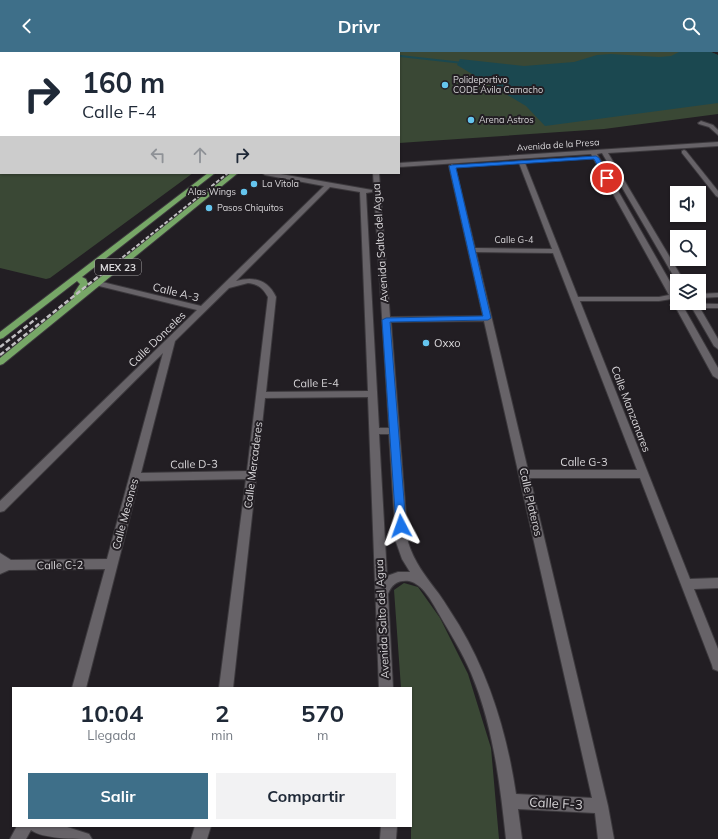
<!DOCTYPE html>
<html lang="es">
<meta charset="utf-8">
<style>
:root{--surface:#fff;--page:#f2f2f3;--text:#1f2937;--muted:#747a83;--accent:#3e6f89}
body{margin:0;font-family:Mulish,sans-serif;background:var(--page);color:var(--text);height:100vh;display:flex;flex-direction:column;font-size:15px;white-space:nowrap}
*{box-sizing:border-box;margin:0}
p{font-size:13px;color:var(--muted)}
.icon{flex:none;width:22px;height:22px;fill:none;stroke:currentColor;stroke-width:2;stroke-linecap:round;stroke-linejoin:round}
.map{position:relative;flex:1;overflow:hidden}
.panel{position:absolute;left:12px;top:635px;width:400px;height:140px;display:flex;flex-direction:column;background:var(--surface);border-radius:0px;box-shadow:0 1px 3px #0004}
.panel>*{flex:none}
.banner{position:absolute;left:0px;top:0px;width:400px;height:122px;box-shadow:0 1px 3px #0004;background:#fff;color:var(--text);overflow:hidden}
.fabs{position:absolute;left:670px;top:134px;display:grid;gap:8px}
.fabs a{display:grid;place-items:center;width:36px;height:36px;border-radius:0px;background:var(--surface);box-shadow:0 1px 3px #0004;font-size:20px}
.pin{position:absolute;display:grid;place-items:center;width:34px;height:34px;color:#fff;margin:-17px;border:2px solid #fff;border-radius:50%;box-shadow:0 1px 4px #0007}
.me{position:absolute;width:44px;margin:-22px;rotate:356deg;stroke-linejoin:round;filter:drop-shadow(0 0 3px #0008)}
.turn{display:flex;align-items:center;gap:14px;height:84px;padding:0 16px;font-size:18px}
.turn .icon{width:52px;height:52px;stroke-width:2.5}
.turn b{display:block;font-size:28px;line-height:34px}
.lanes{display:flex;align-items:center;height:38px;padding:0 16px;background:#0003;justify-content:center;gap:20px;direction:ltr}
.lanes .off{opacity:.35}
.eta{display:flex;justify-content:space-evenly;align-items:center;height:68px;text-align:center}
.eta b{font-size:24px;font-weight:700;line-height:28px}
.action{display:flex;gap:8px;margin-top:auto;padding:8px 16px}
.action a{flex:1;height:46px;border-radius:0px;background:var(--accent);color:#fff;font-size:16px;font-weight:700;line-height:46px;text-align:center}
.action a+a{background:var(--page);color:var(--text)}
header{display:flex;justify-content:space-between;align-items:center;height:52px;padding:0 16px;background:var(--accent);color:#fff;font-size:18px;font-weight:700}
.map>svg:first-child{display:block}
.green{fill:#3a4835}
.water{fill:#1b4850}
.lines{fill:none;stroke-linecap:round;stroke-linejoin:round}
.stream{stroke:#1b4850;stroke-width:2}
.minor-casing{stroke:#3c393d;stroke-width:2}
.primary-casing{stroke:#3c393d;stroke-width:2}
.minor{fill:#676368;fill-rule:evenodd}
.primary{fill:#77a767;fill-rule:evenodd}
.rail-far1{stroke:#c1bfc2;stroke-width:2;stroke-dasharray:4 2;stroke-linecap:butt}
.rail{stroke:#c1bfc2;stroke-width:2.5;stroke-dasharray:5 2.5;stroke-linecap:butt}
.route{fill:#1a73e8;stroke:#114b97}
.poi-dot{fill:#65c5ee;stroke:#221e23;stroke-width:1.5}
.labels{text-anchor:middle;stroke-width:4;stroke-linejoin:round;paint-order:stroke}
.far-poi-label{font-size:9px;fill:#d8d6d9;stroke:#221e23;text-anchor:start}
.far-street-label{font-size:9px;fill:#d8d6d9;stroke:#221e23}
.shield{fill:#221e23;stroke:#a19fa2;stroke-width:1}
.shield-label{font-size:10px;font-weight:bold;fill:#d8d6d9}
.street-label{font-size:11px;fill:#d8d6d9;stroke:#221e23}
.poi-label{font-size:11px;fill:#d8d6d9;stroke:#221e23;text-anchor:start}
.near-street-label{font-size:13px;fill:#d8d6d9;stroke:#221e23}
</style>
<header><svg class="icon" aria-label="back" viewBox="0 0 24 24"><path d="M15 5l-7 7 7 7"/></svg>Drivr<svg class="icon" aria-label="search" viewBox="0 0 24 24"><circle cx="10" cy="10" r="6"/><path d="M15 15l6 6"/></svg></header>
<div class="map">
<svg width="718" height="787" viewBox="0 0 718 787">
<rect width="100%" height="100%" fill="#221e23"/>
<!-- green -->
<g class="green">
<path d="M0,0H356L1,1V121H193L50,226L46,227L0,216Z"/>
<path d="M397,0H711L718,3V62L604,77L399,91V1H396Z"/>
<path d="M404,531L418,535L440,566L468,622L491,696L499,787H411V636H401L394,538Z"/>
</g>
<!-- water -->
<path class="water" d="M679,0H711L718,3V51L545,74L526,54L457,13L460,7L524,14L574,10L597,3L611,2L659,5L671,4Z"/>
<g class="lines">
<!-- stream -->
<path class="stream" d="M400,4L463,11"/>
<!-- minor casing -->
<g class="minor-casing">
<g id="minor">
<path d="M701,69L713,73L718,78V83L709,75L699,72L698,71Z"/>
<path d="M718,90V94L608,101L684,229H677V230L602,101L597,102L677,242V251L718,252V256H700L718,287V297L714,294L692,256H684L718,316V327L713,324L676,256L670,253L673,251L671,247L659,249H580L690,527L718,526V536L694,537L718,597V619L713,617L712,613L640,426H530L608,754L614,787H598L595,761L518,757L522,787H506C500,731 493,673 471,621C462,600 450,581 439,562C432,550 423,532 409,529C398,528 392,532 388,542L393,636H379L368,345L265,346L233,636H219L246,427L139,429L86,636H72L105,517L9,518L0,522V501L11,508L107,507L163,301L4,459L0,460V449L197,258L95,233V229H98L201,254L324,134L265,123L262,121H275L372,138V140L366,141L379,376H389L373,121H379L390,265L483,264L449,114L452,112L455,114L475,196L552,197L519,111L522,109L525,111L578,245H659L669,243L591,102L399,115V111ZM330,135L360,140L368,339L266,340L276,245C268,228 254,224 236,229ZM476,200L553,201L637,418H528ZM248,231C258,232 263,236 268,245L247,419L141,421L175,289L229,236ZM484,269L592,746L516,742C507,682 490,625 459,573C452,562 446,552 439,542C426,525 414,510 408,490L391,270ZM379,382H389L396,490L402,507L410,520H398L387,524Z"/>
<path d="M684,98L686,99L718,139V145L716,144L682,101V99Z"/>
<path d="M718,241V245L699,246V242Z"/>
<path d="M17,774H64L89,782L92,787C76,787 42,787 31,778L26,787H10Z"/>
<path d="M195,774H211L207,787H191Z"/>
<path d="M381,774H397L396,787H380Z"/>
</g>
</g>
<!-- primary casing -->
<g class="primary-casing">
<path id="primary" d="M208,121H215L82,225L86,227L88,232L83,239L231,121H238L3,312L0,313V306L74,246V241L80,232L77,229L3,286L0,287V280Z"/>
</g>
<!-- minor -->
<use href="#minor" class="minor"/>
<!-- primary -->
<use href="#primary" class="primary"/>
<!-- rail-far1 -->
<path class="rail-far1" d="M113,213L228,121"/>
<!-- rail -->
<g class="rail">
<path d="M0,295L37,266"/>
<path d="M0,303L114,212"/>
</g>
</g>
<!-- route -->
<path class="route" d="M596,104L599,106L610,126L609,127H605L594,107L456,116L491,266L488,268L390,270L406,474L404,477H397L396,474L382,268L386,266L483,264L449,114L452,113Z"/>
<!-- markers -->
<g class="poi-dot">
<circle cx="445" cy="33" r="4"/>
<circle cx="471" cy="68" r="4"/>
<circle cx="254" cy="132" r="4"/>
<circle cx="244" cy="140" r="4"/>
<circle cx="209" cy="156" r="4"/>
<circle cx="426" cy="291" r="4"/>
</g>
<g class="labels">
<!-- far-poi labels -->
<g class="far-poi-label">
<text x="453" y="31">Polideportivo<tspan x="453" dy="10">CODE Ávila Camacho</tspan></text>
<text x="479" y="71">Arena Astros</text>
<text x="262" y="135">La Vitola</text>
<text x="236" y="143" text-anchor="end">Alas Wings</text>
<text x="217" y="159">Pasos Chiquitos</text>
</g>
<!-- far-street labels -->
<g class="far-street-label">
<text transform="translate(558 93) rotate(-4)" y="3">Avenida de la Presa</text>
<text x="514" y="191">Calle G-4</text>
</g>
<!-- shield labels -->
<rect class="shield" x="95" y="207" width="46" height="16" rx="3"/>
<g class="shield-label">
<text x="118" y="219">MEX 23</text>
</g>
<!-- street labels -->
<g class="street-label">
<text transform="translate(380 191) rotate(-94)" y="4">Avenida Salto del Agua</text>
<text transform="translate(176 240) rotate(14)" y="4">Calle A-3</text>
<text transform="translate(157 287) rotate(-44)" y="4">Calle Donceles</text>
<text transform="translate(316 331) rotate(-1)" y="4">Calle E-4</text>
<text transform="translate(631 357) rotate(69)" y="4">Calle Manzanares</text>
<text x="584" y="414">Calle G-3</text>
<text transform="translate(194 412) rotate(-1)" y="4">Calle D-3</text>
<text transform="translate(253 413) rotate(-83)" y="4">Calle Mercaderes</text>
<text transform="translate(531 450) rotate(77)" y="4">Calle Plateros</text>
<text transform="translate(125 462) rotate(-75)" y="4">Calle Mesones</text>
<text transform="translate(60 513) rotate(-1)" y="4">Calle C-2</text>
<text transform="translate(382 567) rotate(-93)" y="4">Avenida Salto del Agua</text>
</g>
<!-- poi labels -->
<g class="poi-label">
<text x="434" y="295">Oxxo</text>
</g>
<!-- near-street labels -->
<g class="near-street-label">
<text transform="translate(556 751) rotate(3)" y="5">Calle F-3</text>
</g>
</g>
</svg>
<div class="fabs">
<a><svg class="icon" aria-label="sound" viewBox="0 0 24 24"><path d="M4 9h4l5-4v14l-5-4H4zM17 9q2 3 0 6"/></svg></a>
<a><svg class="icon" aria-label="search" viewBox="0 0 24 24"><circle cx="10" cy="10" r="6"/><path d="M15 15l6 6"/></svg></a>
<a><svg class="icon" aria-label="layers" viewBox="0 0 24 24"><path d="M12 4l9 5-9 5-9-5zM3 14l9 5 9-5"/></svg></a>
</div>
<div class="pin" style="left:607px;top:126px;background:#d93025"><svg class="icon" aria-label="arrive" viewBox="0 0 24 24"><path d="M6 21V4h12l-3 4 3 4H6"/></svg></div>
<svg class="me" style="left:401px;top:474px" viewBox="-20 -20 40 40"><path d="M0-17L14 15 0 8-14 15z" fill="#1a73e8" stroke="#fff" stroke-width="4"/></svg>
<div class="banner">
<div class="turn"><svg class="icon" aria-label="right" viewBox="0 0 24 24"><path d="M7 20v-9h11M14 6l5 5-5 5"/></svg><div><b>160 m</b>Calle F-4</div></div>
<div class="lanes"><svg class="icon off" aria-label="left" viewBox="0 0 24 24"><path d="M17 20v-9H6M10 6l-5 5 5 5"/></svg><svg class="icon off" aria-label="ahead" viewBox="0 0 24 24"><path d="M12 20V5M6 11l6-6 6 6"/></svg><svg class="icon" aria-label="right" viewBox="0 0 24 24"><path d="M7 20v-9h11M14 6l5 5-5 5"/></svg></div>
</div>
<section class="panel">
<div class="eta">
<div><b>10:04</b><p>Llegada</p></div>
<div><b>2</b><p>min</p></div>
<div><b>570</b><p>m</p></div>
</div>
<div class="action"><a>Salir</a><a>Compartir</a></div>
</section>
</div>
